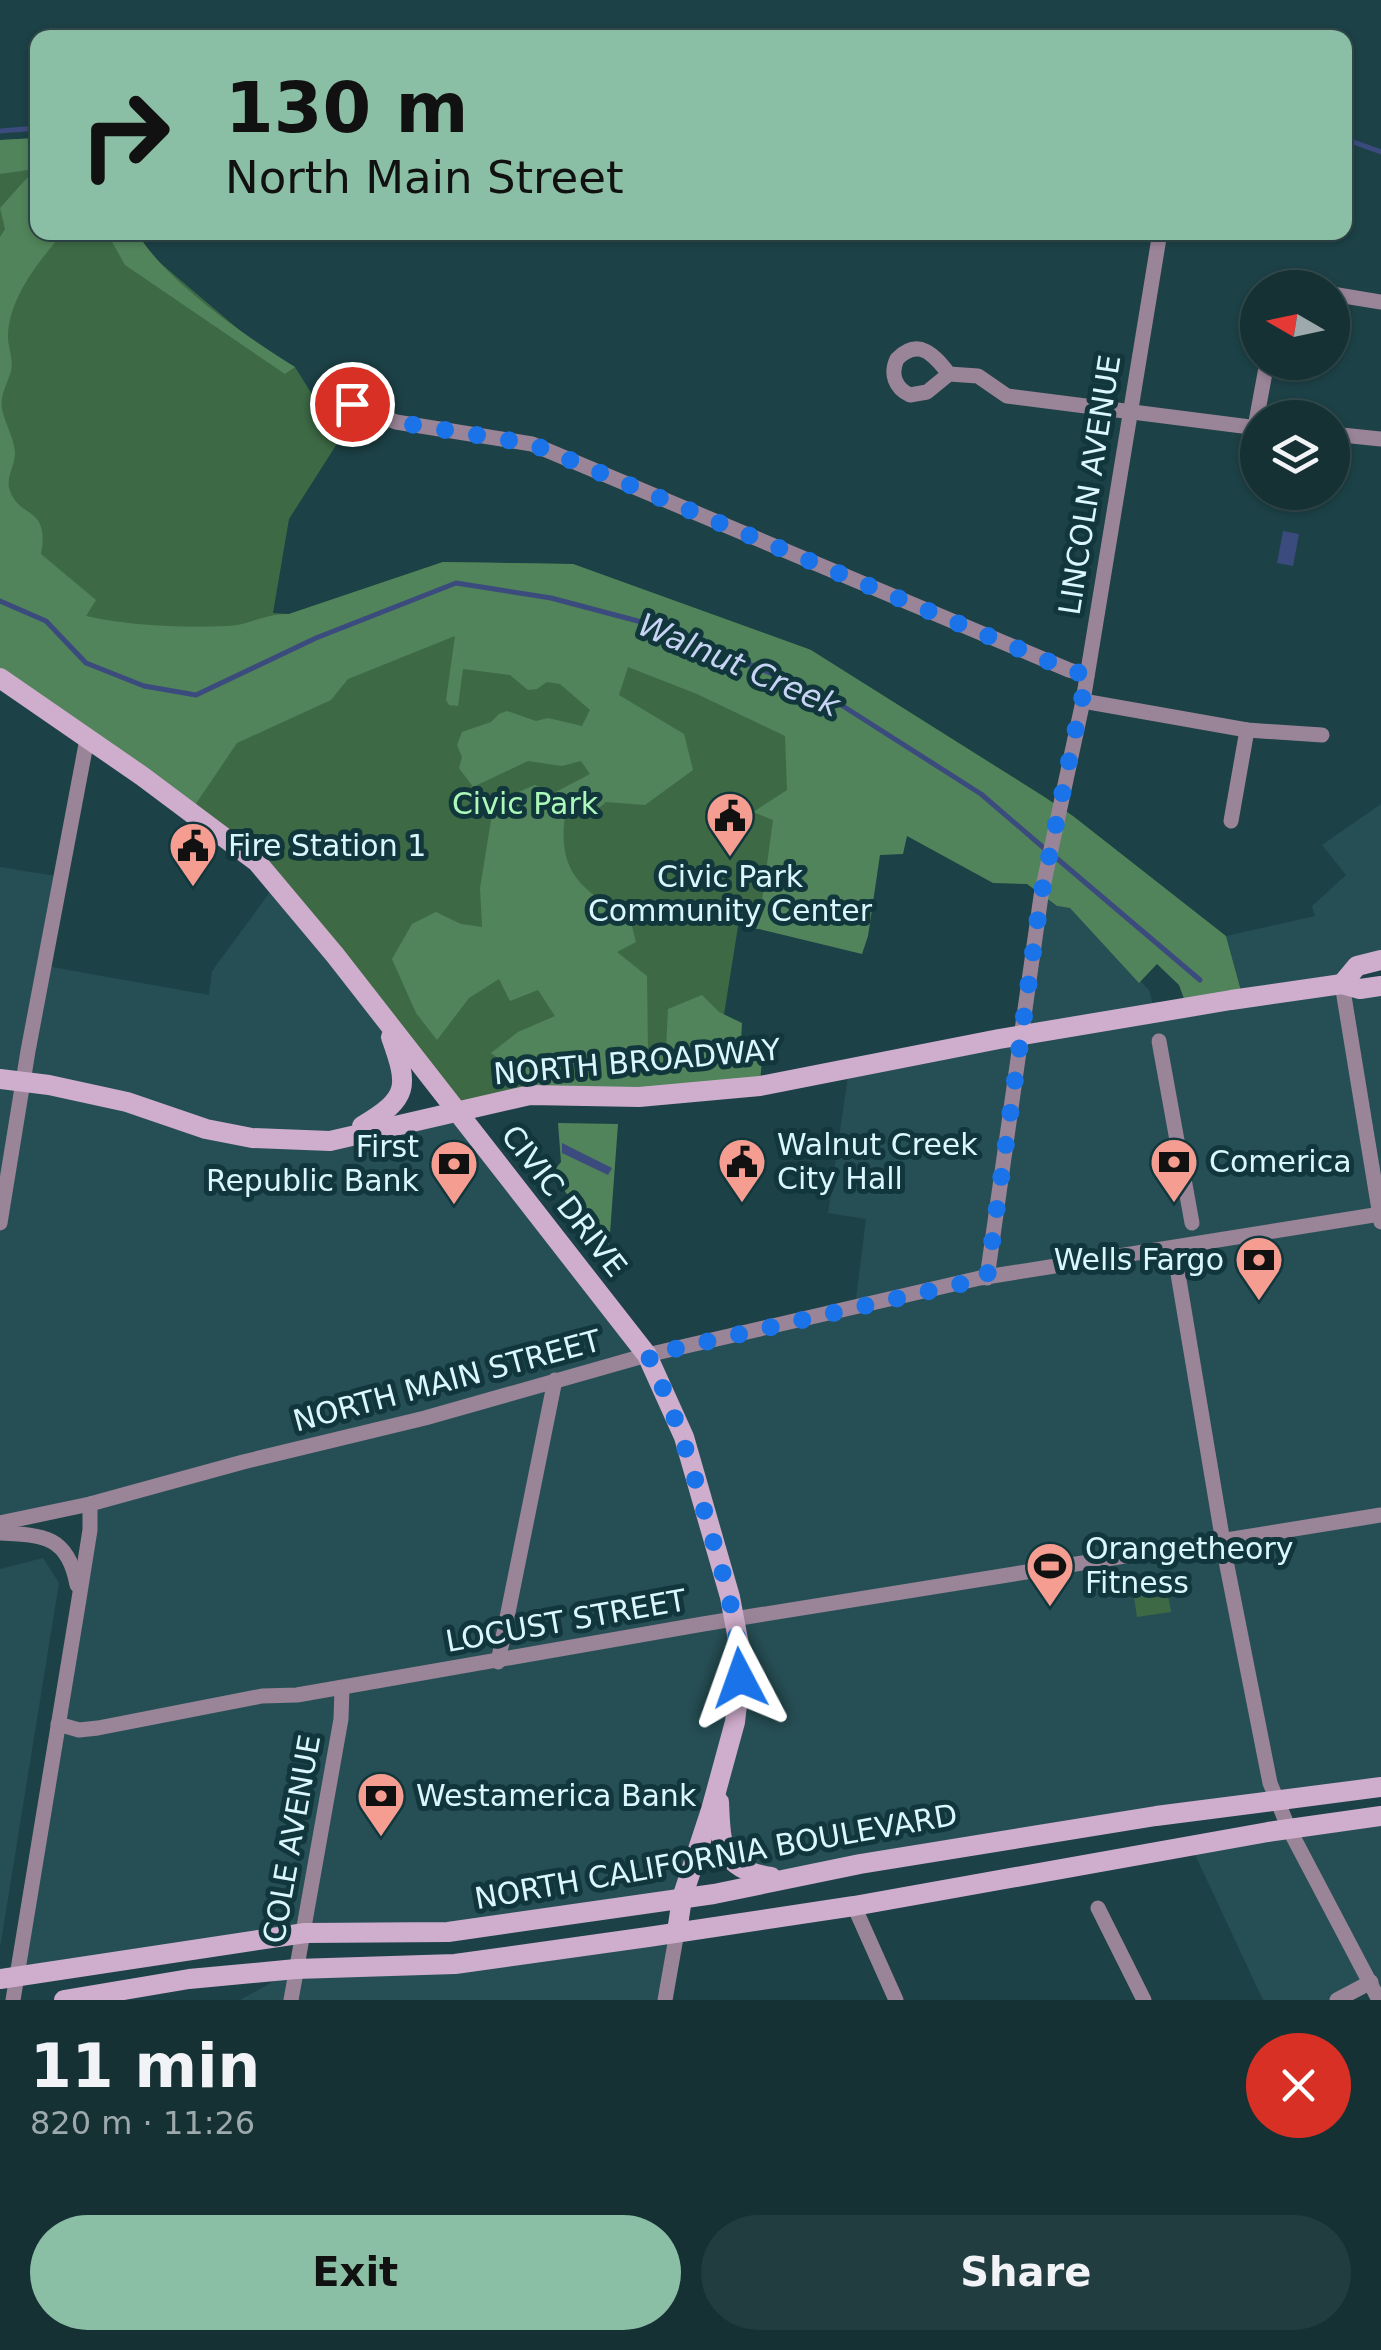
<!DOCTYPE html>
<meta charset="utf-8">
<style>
:root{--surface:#153134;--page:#223d40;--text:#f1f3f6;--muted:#9da9ac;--line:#344c4f;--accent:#8abfa5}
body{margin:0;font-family:"DejaVu Sans",sans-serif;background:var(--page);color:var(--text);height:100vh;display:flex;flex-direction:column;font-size:38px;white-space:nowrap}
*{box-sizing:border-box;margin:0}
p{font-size:32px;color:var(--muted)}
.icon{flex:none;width:55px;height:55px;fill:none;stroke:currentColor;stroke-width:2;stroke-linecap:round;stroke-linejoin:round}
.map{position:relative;height:2000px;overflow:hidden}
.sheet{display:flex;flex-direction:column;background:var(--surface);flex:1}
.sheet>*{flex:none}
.guide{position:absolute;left:30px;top:30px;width:1322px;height:210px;border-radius:20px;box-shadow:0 2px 8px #0004,0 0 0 2px var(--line);background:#8abfa5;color:#111;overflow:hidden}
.needle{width:65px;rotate:279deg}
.fabs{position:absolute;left:1240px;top:270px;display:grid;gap:20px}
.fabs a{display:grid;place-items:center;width:110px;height:110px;border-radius:50%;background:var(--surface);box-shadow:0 2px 8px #0004,0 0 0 2px var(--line);font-size:50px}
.pin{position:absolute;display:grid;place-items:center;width:85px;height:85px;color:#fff;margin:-42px;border:5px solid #fff;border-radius:50%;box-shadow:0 2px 10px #0007}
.me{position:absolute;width:110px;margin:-55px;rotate:356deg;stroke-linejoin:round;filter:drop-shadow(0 0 8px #0008)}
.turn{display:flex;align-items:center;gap:35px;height:210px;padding:0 30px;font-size:45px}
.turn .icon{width:130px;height:130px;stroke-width:2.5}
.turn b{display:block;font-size:70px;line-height:85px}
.round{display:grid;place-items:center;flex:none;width:105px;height:105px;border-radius:52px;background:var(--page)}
.headline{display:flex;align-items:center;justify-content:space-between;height:170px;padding:0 30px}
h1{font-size:60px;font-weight:600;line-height:75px}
.cta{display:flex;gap:20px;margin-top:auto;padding:20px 30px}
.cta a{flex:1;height:115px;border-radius:60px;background:var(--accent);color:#111;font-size:40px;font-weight:600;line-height:115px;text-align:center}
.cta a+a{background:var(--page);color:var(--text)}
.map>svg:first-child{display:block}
.built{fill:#264f55}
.green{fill:#3d6a45}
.forest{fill:#51845a}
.water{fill:#3b4b7d}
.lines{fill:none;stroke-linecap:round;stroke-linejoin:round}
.stream{stroke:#3b4b7d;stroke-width:5}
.street{stroke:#9a8498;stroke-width:15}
.secondary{stroke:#cfadcc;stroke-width:20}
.route{stroke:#1a73e8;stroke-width:18;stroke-dasharray:0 32.4}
.labels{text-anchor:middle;stroke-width:10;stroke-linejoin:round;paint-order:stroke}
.street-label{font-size:30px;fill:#d9f7fc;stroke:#11363c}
.park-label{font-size:30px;fill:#acf9b9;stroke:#11363c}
.poi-label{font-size:30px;fill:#d9f7fc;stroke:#11363c;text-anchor:start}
.water-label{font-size:32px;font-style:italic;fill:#c8d4f4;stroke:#11363c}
</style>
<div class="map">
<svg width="1381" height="2000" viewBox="0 0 1381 2000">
<rect width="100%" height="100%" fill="#1c4146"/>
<!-- built -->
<g class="built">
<path d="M1381,804V960L1342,983L1381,986V1787L782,1879L738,1867L718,1790L682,1898L448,1932L305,1933L17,1977L90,1505L0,1523V867L62,877L46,966L209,995L212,971L276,884L383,1016L403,1089L343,1137L458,1111L648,1355L855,1307L866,1219L828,1213L849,1069L1019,1037L1041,896L1057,906L1070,908L1149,990L1155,1012L1243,997L1226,936L1315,916L1312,906L1346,875L1322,845Z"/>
<path d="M43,1558L59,1583L0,1948V1569Z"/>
<path d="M1381,1816V2000L1371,1982L1333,2000H1263L1191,1846Z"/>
<path d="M677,1932L665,2000H240L296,1969L455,1964Z"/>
</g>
<!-- green -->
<g class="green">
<path d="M37,138L38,232L137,233L152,256L250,339L295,367L340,439L289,519L273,613L289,614L443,562L573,564L811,650L863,929L740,914L712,1090L548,1094L458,1111L257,862L0,678V140Z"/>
<path d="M1166,1584L1171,1612L1137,1617L1133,1590Z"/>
</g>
<!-- forest -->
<g class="forest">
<path d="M37,138L38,232L63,233C39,261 11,295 8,333C7,346 14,359 11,371C7,385 0,394 2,409C5,424 14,437 15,453C15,466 5,478 10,491C20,519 50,506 41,554L96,600L86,616C131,626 182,628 228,626C249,625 267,613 289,614L443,562L573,564L811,650L1043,796L1073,816L1226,936L1243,998L1187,1007L1179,985L1157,964L1139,983L1070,908L1057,906L1027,884L993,883L907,836L903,854L880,855L868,936L862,954L759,929L741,928L761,908L773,820L753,812L787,790L785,736L697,694L628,667L619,695L684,734L693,770L645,805L606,802L594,812L565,816C557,871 582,893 629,915L636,942L617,952L647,976L648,1050L666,1049L668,1009L702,995L719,1012L742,1023L741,1042L763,1041L760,1086L548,1094L491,1053L518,1032L555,1016L538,990L510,1001L499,979L469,998L437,1040L416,1013L392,959L412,924L436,912L461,924L482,927L480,888L494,802L535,785L552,794L590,774L581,761L562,766L528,761L473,787L459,768L462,757L457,745L462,732L491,722L499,714L507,711L536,721L548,718L582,726L590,710L560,684L547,682L537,689L528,690L510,675L463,669L458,706L449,705L446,700L455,636L348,679L331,700L237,743L191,811L0,678V237L5,229L0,208L35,169L0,174V140Z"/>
<path d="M107,233H137C168,283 244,335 295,367L285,374L125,265Z"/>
<path d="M558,1123L618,1124L609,1247L551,1174L561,1162Z"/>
</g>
<!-- water -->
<g class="water">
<path d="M1283,531L1299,534L1293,566L1277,563Z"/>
<path d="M562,1143L612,1168L608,1175L562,1153Z"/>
</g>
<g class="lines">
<!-- stream -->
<g class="stream">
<path d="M0,131L38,128"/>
<path d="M1345,139L1381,152"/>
<path d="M0,601L46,621L86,663L144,686L196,695L316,638L456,583L551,598L668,629L835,701L981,794L1045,849"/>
<path d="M1054,856L1200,980"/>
</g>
<!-- street -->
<g class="street">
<path d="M1280,288H1294"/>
<path d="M1332,294L1381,302"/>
<path d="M949,374C934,355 919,337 897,359C890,374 895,388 910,395L927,392L949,374L978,376L1007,396L1258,428"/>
<path d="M352,404L396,422L532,444L1069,670L1087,675"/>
<path d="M1255,427L1267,362"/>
<path d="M1332,434L1381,439"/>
<path d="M1083,701L1247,730L1322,735"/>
<path d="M1231,821L1247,730"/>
<path d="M1342,984L1381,1222"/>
<path d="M1159,1041L1192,1223"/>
<path d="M0,1223L28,1051L87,739"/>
<path d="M1174,1250L1227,1566L1270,1783L1289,1829L1379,2000"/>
<path d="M987,1278L1041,896L1083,701L1160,232"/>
<path d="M0,1523L90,1504L243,1462L425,1418L647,1355L980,1278L1381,1214"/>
<path d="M0,1533C44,1535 68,1536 77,1585"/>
<path d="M498,1662L555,1380"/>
<path d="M58,1724L79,1730L98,1728L262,1696L297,1695L703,1624L1381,1515"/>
<path d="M854,1906L896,2000"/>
<path d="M1098,1908L1144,2000"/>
<path d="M13,2000L79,1599L90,1530V1504"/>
<path d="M291,2000L341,1719L342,1688"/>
<path d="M665,2000L677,1932"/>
<path d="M1337,2000L1371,1982"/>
</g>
<!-- secondary -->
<g class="secondary">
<path d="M0,678L142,776L257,862L335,955L647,1355L684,1437L730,1597L739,1645L740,1679L735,1722L711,1810L682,1898L677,1932"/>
<path d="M1342,984L1357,966L1381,960"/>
<path d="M0,1079L49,1085L127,1102L206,1129L252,1138L330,1141L530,1095L639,1097L760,1086L999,1039L1231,1000L1342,984L1360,989L1381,986"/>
<path d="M362,1126C409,1098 409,1087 391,1037"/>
<path d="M719,1802C721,1846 720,1869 771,1877"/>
<path d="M0,1979L305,1933L448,1932L714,1894L860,1864L1156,1816L1381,1787"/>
<path d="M64,2000L189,1979L296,1969L455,1964L648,1937L854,1906L1268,1832L1381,1816"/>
</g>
</g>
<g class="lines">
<!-- route -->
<path class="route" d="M352,404L396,422L532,444L1069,670L1087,675L1041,896L987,1278L648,1355C674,1409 691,1463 707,1521C723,1573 739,1623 740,1678"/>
</g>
<!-- icons -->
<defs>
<g id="civic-pin" transform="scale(2.5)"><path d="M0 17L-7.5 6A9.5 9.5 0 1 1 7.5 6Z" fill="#f59d90" stroke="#11363c"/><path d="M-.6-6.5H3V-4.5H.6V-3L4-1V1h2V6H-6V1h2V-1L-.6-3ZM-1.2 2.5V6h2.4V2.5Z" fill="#111"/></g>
<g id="bank-pin" transform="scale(2.5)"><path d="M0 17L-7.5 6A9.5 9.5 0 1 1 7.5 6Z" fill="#f59d90" stroke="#11363c"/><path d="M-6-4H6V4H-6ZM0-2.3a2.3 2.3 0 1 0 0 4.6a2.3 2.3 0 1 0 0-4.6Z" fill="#111"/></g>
<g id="stadium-pin" transform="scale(2.5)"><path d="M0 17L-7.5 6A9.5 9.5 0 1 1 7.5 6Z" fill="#f59d90" stroke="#11363c"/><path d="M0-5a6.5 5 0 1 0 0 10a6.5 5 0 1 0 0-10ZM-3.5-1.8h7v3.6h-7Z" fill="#111"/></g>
</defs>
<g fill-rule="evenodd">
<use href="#civic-pin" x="730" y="816"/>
<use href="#civic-pin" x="193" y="846"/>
<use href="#civic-pin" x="742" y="1162"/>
<use href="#bank-pin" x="1174" y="1162"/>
<use href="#bank-pin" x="454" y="1164"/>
<use href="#bank-pin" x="1259" y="1260"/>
<use href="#stadium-pin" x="1050" y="1566"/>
<use href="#bank-pin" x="381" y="1796"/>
</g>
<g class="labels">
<!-- street labels -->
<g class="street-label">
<text transform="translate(1090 485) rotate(-81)" y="10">LINCOLN AVENUE</text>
<text transform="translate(637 1062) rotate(-5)" y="10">NORTH BROADWAY</text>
<text transform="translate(564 1201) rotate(52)" y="10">CIVIC DRIVE</text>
<text transform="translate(447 1381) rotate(-15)" y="10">NORTH MAIN STREET</text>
<text transform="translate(566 1621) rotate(-10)" y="10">LOCUST STREET</text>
<text transform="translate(292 1839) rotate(-80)" y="10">COLE AVENUE</text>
<text transform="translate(716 1857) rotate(-10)" y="10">NORTH CALIFORNIA BOULEVARD</text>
</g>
<!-- park labels -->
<g class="park-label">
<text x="525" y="814">Civic Park</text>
</g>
<!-- poi labels -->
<g class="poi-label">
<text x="228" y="856">Fire Station 1</text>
<text x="730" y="887" text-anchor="middle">Civic Park<tspan x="730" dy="34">Community Center</tspan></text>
<text x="777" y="1155">Walnut Creek<tspan x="777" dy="34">City Hall</tspan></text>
<text x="419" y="1157" text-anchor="end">First<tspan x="419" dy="34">Republic Bank</tspan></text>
<text x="1209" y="1172">Comerica</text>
<text x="1224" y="1270" text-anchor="end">Wells Fargo</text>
<text x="1085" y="1559">Orangetheory<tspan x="1085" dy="34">Fitness</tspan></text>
<text x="416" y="1806">Westamerica Bank</text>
</g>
<!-- water labels -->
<g class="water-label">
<text transform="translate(739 665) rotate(23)" y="11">Walnut Creek</text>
</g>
</g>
</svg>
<div class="fabs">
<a><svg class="needle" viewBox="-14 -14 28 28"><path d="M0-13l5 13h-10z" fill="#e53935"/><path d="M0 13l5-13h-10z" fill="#9da9ac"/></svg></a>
<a><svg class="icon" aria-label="layers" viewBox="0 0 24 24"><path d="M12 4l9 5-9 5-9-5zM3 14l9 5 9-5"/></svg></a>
</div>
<div class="pin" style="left:352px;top:404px;background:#d93025"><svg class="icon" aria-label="arrive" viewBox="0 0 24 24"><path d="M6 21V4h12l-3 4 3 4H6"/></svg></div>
<svg class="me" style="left:740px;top:1678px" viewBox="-20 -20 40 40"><path d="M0-17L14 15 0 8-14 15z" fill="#1a73e8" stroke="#fff" stroke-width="4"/></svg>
<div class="guide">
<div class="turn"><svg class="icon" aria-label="right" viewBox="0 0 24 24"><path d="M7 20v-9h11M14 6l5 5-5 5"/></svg><div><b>130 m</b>North Main Street</div></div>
</div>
</div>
<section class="sheet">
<div class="headline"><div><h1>11 min</h1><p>820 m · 11:26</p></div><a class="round" style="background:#d93025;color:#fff"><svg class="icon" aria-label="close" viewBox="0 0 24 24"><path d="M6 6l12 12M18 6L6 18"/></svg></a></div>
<div class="cta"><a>Exit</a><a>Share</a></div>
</section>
